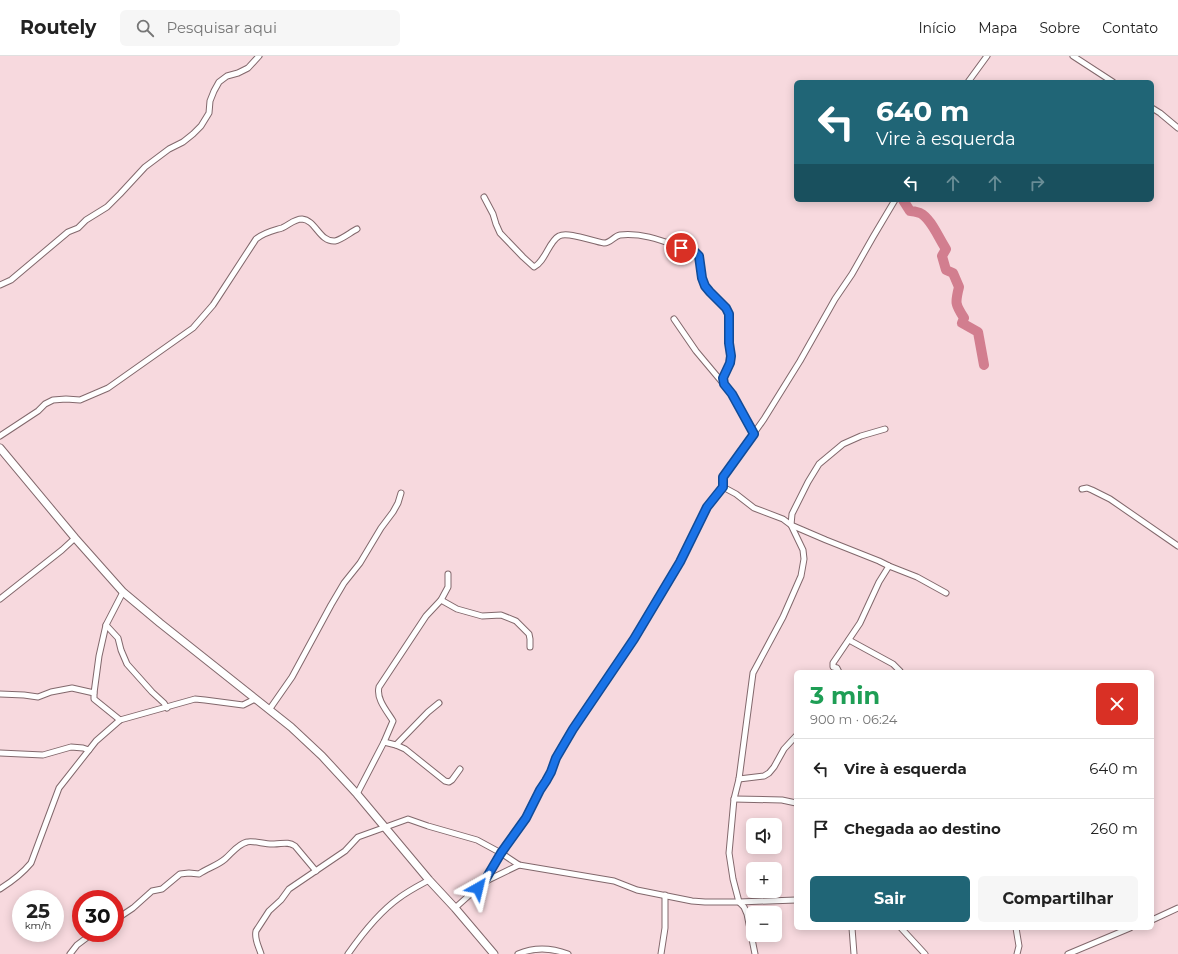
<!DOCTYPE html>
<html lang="pt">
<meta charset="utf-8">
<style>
:root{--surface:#fff;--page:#f6f6f6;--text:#222;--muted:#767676;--line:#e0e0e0;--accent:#206576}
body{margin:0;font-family:Montserrat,sans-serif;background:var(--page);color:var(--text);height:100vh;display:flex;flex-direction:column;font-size:15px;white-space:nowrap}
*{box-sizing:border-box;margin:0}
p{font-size:13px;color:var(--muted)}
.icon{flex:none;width:22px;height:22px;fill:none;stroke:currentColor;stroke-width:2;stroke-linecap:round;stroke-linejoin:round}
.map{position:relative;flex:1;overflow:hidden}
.side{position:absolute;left:794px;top:614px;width:360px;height:260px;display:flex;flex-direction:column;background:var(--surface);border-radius:6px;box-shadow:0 2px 10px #0003}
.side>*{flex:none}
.hud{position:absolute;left:794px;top:24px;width:360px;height:122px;border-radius:6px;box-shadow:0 2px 10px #0003;background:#206576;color:#fff;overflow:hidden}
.tools{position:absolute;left:746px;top:762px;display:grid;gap:8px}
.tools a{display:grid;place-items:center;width:36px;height:36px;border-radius:6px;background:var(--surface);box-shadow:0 2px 10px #0003;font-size:20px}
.speed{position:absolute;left:12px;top:834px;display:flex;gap:8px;font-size:20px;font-weight:700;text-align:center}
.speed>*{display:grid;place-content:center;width:52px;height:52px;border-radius:50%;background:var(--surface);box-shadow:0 2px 10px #0003;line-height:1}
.speed small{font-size:10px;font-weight:400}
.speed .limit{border:6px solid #d22;background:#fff;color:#111}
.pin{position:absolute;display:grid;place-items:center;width:34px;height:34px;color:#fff;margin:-17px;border:2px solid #fff;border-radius:50%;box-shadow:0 1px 4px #0007}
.me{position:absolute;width:44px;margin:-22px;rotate:37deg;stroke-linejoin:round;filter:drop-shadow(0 0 3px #0008)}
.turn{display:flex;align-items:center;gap:14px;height:84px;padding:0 16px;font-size:18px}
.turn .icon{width:52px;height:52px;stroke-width:2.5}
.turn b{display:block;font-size:28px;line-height:34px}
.lanes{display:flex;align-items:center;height:38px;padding:0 16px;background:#0003;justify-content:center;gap:20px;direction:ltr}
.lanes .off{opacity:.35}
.round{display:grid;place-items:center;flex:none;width:42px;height:42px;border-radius:6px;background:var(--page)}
.headline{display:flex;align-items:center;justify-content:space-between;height:68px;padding:0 16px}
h1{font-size:24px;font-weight:700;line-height:30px;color:#1e9e55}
.button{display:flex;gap:8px;margin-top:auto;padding:8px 16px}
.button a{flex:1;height:46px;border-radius:6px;background:var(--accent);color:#fff;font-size:16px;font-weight:700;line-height:46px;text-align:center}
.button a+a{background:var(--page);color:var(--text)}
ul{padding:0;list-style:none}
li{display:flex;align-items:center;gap:12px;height:60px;padding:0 16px;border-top:1px solid var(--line)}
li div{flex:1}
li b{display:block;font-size:15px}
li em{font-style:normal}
header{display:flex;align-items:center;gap:24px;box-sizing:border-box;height:56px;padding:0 20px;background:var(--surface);border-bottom:1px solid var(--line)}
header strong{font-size:19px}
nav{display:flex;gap:22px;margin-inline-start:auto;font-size:14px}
.search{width:280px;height:36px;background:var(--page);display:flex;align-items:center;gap:10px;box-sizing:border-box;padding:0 14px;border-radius:6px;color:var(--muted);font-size:15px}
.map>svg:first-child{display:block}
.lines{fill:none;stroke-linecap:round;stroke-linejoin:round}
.river{stroke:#d27e8f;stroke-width:10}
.street-casing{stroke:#82686c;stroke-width:7}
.secondary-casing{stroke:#82686c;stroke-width:9}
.street{stroke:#fff;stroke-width:5}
.secondary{stroke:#fff;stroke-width:7}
.route-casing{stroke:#114b97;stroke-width:10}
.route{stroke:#1a73e8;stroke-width:7}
</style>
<header>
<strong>Routely</strong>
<div class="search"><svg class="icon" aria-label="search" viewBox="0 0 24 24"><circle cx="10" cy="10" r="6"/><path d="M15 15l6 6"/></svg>Pesquisar aqui</div>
<nav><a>Início</a><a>Mapa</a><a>Sobre</a><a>Contato</a></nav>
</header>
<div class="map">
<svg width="1178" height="898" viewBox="0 0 1178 898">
<rect width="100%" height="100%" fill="#f7d9de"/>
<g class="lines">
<!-- river -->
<path class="river" d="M903,144L910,155C913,155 917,156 920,157C931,162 939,183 946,193L942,200L946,214L953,217L959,231C955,247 955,248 964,262L962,267L978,276L984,309"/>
<!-- street casing -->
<g class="street-casing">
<g id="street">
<path d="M1073,0L1113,26"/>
<path d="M968,26L987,0"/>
<path d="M1152,52L1160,57L1178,72"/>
<path d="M484,141L493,158L496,168L500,177L523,201L534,211C545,206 549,185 559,180C568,175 594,186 604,187C611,187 614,180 620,179C641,177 658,183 677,190C684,192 691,194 697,198L699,200C700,210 700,221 706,230C711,239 727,248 729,258C730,267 729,277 729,286C729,293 731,299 730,305C728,315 722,316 724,328"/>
<path d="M0,229L11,224L68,176L78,172L86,164L107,151L120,138L145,111L169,93L183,86L193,78L201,70L209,57L210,45L214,35L219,26L227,20L238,17L248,12L259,0"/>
<path d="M674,263L696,295L732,338L754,378"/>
<path d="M0,380L38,355L45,348L53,344L66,343L80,344L108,332L193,272L213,249L256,183C265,176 272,175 282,172C289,169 294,163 302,163C316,164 319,186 335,185C341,184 351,176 357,173"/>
<path d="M723,431L736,438L754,452L783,463L791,469L826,484L879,505L889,510L917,521L946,537"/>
<path d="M1082,433L1087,432L1092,434L1110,443L1178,490"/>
<path d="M0,543L62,494L75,482"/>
<path d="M441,544L457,553L482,560L501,559L516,565L529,578L530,583V591"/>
<path d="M106,569L118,582L121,594L127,608L152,636L164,647L167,652"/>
<path d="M849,584L893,608L900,615L899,616"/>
<path d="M839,616L837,612L833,611V607L860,567L879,526L889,510"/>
<path d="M94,637L99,600L106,569L123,536"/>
<path d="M0,638L24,639L38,641L51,636L72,632L94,637V643L120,664"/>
<path d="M269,654L292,621L331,549L344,527L360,507L381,472L393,456L398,447L401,437"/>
<path d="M384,686L396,689L428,656L439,647"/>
<path d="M396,689L405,693L445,725L449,726L452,724L460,713"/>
<path d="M0,697L43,699L71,691L83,692L89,694"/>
<path d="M739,723L764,720L769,717L774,711L784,693L796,680"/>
<path d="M357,738L384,686L393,665C387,655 376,643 379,631L426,560L441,544L448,531V518"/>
<path d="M734,743L782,744L796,747"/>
<path d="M484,826L501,797L526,762L540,734L546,725L551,716L556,702L573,673L634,583L680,506L707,451L723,431V421L764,363L800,305L835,243L852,218L873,181L895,144"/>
<path d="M0,833C11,826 22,818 31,807L59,732L96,685L120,664L195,643L205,644L243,649L255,643"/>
<path d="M455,852L484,826L519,809"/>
<path d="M115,864L133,852L152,835L162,833L180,818L189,817L199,818C207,812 217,810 225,803C232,797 238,788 247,786C253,784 266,789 274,788C282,788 288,785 295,790L316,815"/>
<path d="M1152,864L1178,852"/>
<path d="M852,872L854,898"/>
<path d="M901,872L925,898"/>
<path d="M1016,872L1019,890L1017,898"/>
<path d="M70,898L77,889L93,877"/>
<path d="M261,898C259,891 254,883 256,875L269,855L281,844L289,833L345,795L358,781L408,763L428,770L477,784L501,797L519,809L614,825L637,834L692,845L705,846H739L796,844"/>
<path d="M348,898C362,878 378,857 399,842C408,835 418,830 429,824"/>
<path d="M518,898C534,891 552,892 568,898"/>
<path d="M661,898L665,872V839"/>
<path d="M755,898L747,858L744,851L739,846L733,823L729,797L734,743L739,723L753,617L783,561L801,520L804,503L803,494L791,469L792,458L808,426L819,408L843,388L861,380L885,373"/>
<path d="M1068,898L1130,872"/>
</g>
</g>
<!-- secondary casing -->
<g class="secondary-casing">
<path id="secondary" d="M0,392L75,482L123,536L160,567L291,671L322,700L357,738L429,824L455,852L494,898"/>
</g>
<!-- street -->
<use href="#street" class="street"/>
<!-- secondary -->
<use href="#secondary" class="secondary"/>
</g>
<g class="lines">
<!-- route casing -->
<g class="route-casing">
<path id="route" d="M478,832L484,826L501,797L526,762L540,734L546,725L551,716L556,702L573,673L634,583L680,506L707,451L723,431V421L754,378L732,338L724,328L723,322L730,307L731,300L729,287V258L726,252L710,236L705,230L702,222L699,200L695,196L681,192"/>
</g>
<!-- route -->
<use href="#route" class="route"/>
</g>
</svg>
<div class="tools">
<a><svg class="icon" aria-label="sound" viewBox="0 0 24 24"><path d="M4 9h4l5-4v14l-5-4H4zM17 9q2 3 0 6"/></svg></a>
<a>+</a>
<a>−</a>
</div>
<div class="speed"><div>25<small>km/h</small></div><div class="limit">30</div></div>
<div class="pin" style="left:681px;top:192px;background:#d93025"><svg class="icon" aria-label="arrive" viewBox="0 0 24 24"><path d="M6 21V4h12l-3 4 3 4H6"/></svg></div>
<svg class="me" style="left:478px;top:832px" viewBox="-20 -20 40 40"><path d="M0-17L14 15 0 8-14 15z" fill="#1a73e8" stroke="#fff" stroke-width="4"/></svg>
<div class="hud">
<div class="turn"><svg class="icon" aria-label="left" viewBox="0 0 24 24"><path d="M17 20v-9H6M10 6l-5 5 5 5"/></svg><div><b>640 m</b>Vire à esquerda</div></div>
<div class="lanes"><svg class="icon" aria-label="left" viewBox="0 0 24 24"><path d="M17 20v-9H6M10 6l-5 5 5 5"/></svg><svg class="icon off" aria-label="ahead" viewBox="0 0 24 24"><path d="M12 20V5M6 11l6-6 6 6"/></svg><svg class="icon off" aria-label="ahead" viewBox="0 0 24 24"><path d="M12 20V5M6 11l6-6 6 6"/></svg><svg class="icon off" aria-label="right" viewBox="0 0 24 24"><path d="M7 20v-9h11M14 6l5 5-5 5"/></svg></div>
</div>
<section class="side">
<div class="headline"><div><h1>3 min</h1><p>900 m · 06:24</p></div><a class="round" style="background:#d93025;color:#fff"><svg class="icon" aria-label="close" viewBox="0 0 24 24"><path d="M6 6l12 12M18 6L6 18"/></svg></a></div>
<ul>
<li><svg class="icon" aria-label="left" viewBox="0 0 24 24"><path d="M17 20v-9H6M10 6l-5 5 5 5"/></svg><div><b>Vire à esquerda</b></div><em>640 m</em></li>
<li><svg class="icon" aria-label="arrive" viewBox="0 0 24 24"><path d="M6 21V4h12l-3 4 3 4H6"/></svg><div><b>Chegada ao destino</b></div><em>260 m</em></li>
</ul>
<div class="button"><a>Sair</a><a>Compartilhar</a></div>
</section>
</div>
